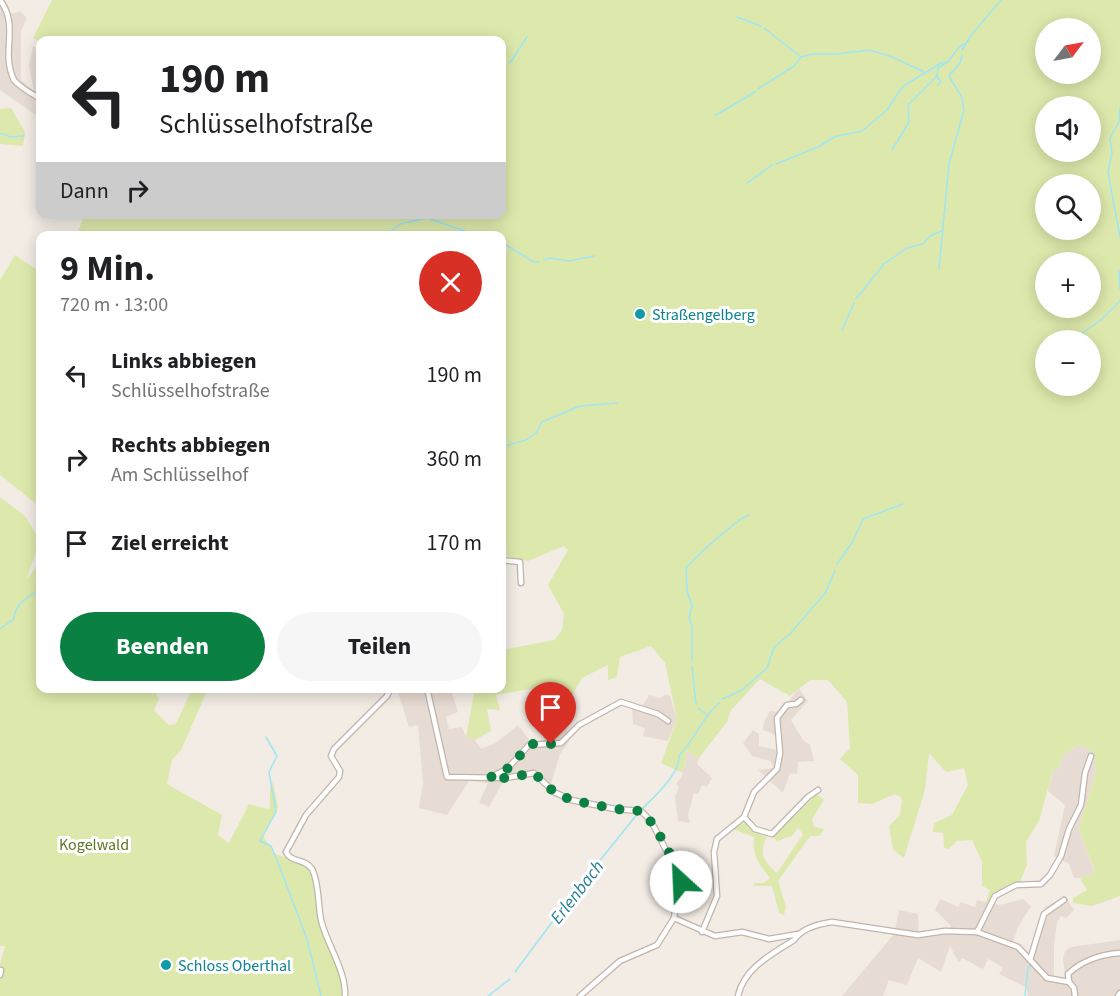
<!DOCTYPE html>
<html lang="de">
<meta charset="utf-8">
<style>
:root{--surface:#fff;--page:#f6f6f6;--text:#202124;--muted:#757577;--accent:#0b8043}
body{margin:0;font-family:"Source Sans 3",sans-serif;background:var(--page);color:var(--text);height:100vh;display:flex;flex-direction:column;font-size:22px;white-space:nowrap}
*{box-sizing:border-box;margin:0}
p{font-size:20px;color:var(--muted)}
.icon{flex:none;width:33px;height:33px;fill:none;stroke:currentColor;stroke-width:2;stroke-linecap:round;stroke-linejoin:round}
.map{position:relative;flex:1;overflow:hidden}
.sheet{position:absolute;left:36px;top:231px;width:470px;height:462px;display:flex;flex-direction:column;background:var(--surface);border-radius:12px;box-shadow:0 3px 15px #0003}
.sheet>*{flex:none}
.top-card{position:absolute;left:36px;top:36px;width:470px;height:183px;border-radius:12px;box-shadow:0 3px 15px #0003;background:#fff;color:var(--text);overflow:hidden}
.needle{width:39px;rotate:58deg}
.controls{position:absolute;left:1035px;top:18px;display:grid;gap:12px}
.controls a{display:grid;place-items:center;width:66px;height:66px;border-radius:50%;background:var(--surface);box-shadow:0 3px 15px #0003;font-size:30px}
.pin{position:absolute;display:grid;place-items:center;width:51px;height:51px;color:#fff;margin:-62px -26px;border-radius:50% 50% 50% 0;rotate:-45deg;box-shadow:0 0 6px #0007}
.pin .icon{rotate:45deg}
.me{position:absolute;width:66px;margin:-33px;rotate:335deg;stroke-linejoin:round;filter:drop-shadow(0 0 4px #0008)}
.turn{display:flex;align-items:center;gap:21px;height:126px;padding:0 24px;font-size:27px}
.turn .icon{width:78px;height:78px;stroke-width:2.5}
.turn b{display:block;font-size:42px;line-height:51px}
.then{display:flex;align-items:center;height:57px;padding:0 24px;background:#0003;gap:12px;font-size:22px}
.round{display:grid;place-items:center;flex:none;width:63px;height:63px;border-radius:32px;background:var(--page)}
.head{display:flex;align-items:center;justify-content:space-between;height:102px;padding:0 24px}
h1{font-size:36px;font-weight:700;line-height:45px}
.cta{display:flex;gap:12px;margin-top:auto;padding:12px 24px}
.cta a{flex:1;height:69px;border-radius:36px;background:var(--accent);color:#fff;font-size:24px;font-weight:700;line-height:69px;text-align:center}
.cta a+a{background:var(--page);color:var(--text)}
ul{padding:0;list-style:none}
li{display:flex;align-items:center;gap:18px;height:84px;padding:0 24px}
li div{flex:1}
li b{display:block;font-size:22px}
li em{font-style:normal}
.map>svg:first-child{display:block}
.residential{fill:#e7dcd3}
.green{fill:#dde9ac;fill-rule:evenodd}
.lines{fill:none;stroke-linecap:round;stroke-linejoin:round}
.stream{stroke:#9fe5f3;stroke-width:1.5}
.minor-casing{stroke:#c2b4aa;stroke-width:7}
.minor{stroke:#fff;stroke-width:4.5}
.route{stroke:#0b8043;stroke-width:10;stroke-dasharray:0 18}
.culture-dot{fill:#0f9aa8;stroke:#fff;stroke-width:2}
.labels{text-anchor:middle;stroke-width:6;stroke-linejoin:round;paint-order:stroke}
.culture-label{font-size:16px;fill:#0d838f;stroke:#fff;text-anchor:start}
.park-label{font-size:16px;fill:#5a7a26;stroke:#fff}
.water-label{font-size:18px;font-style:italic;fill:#258195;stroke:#fff}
</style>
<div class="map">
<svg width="1120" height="996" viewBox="0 0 1120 996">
<rect width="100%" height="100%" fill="#f3ece5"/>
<!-- residential -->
<g class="residential">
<path d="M0,0H5L12,14L20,11L27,18L21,31V80L34,91L29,66L33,46L40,48V118L0,90Z"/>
<path d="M397,689H431L433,694L451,690L458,712L446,717L449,729L462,727L466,737L475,740L481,749L496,743L518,725L533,745H544L543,726L566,724L569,742L560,754L551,784L534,775L504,780L489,807L479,803L488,783L469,781L447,815L419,808L423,783L418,725L409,727Z"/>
<path d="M799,689L808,701L791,720L803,740L810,745L814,761L798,762L797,774L790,773L783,793L758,770L774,768L770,761L752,756L743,743L753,730L759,734V746L778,750L776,735L763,730L764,722L770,711L779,712Z"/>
<path d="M666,694L670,696L677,719L668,741L643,736L645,728L633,724L632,706L641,709L649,695L661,698Z"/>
<path d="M1079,744L1094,753L1096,771L1079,828L1095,874L1080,878H1074L1069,864L1054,856L1065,805L1048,791L1053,770L1058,769L1063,756Z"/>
<path d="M687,751L699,758L697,764L712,778L707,787L702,785L698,794L694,793L688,815L690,823L678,821L675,797L679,787L676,784L681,777L683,773L680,772L685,767Z"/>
<path d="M1065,896L1074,910L1066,918L1061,916L1057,922L1054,946V977L1065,978L1063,958L1065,951L1071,947L1120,940V996H1028L1027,988L999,974L1003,968L994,962L988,959L983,969L962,958L959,963L950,946L941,972L918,958L907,985L889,980L883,996H842L894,934L899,910L918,914L919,938L950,932L951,926L935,910L940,899L959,907L960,902L975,907L977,900L999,905L1023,899L1031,906L1018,927L1012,946L1020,949L1031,963L1045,907Z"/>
</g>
<!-- green -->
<g class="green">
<path d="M52,0H1120V896L1092,906L1073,903V898L1087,890L1080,878L1095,873L1079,828L1096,771L1094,753L1079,744L1063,756L1058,769L1053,770L1039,821L1026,842L1027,865L1020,882L998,897L994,904L986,902L990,890L982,886V862L972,840L957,841L949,849L944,848L943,833L933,832L934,823L952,815L968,785L964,768L946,772L929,753L925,790L904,858L893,850L889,826L900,815L902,798L895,794L872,804L858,803V775L840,759L850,748L847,702L828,680H810L790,696L760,679L731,710L727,722L699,758L687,751L685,767L680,772L661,763L677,719L665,663L651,646L620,657L617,677L608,680V665L582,678L571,697L536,688L496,695L500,710L487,709L491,731L475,740L466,737L475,689L501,688V650L554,640L562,630L564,614L548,585L568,550L564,546L528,561L501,555V236L76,235L85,215L501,214V40L40,41L33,38ZM1046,28H1090V74H1046ZM1046,106H1090V152H1046ZM1046,184H1090V230H1046ZM1046,262H1090V308H1046ZM1046,340H1090V386H1046Z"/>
<path d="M11,108L25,132L23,146L0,144V109Z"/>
<path d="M15,255L40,272V507L0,475V280Z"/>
<path d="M0,497L25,516L40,541L26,580L40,562V688L153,689L159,699L154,710L169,725L176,724L192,689H208L181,750L172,760L167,784L222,815L218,835L229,843L249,804L268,809L270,807V788L273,782L278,807L263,836L275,854L308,865L314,879L317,905L343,983L345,996H0V964L5,946H0Z"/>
<path d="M817,794L824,800L812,819L814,827L824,829L820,836H810L778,881L786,907L784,915L779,913L772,886H753L755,883H764L770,878C759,865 752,854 754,837L733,829L745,822L754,831L767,837C758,853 764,862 777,873L803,834L798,828L792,836L777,841L773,837Z"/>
</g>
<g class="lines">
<!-- stream -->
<g class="stream">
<path d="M737,17L761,26"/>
<path d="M764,28L801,57"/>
<path d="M962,50L972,34L1001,0"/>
<path d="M510,63L527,37"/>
<path d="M937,77L941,82L938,85"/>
<path d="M758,89L794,66L801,57L812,54H836L870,50L895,58L924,72"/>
<path d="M1120,107L1119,122L1110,138L1112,153L1108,172L1120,237"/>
<path d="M716,115L755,92"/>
<path d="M0,133L11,137L24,136"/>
<path d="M892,150L909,122L908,105L937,76L938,68L946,63"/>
<path d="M776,164L820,146L834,137L862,131L887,110L902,87L941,63L948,62L959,47L966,43"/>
<path d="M747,183L772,165"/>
<path d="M384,236L400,224L427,218L479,236"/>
<path d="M501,242L534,262H539"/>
<path d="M544,260L550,258L569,261L594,256"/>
<path d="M939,269L949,164L964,110L962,98L949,76L960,63L962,55"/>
<path d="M1119,271L1120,289"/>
<path d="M856,299L884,264L907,248L923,244L930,236L942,231"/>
<path d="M842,330L854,303"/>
<path d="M1081,334L1101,320L1120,301"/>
<path d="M501,447L526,440L536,433L542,422L580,406L617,403"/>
<path d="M837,564L853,541L863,519L903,504"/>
<path d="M0,629L14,619C15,602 28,598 40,589"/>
<path d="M692,660V625L689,618L692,606L687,591L686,568C694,558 738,518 749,515"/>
<path d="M692,666L696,704"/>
<path d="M722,699L742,690L767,668L774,647L789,635L826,592L835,570"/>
<path d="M698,708L706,714"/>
<path d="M266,737L277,756L269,772L276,812L260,841L271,846L276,858"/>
<path d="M642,809C654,797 680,774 679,756C695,739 701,719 719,703"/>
<path d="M277,860L307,939L321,996"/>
<path d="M515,972L576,890L639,812"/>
<path d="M488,996L510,979"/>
<path d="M1025,996L1028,968L1031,965"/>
</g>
<!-- minor casing -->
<g class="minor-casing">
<g id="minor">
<path d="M0,0C20,27 0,51 14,80C20,88 32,93 40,99"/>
<path d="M501,560L520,562L521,583"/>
<path d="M427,688L447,777L506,778L534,773L554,792L571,800L615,809L641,811L651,821L680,877L674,918L657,945L620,961L580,996"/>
<path d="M489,778L507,769L529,745L561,743L579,725L621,702L658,714L668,721"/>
<path d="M744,817L755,829L772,834L808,797L818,790"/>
<path d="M674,918L715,936L742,932L769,939L798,934"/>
<path d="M702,932L717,896L714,852L717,839L744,817L754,792L777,769L780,753L777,718L787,705L796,704L801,700"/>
<path d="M977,932L995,896L1016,885L1041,884L1050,875L1061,856L1069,829L1081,805L1085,773L1091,756"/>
<path d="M1030,960L1044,914L1064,900"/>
<path d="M0,975L1,970"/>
<path d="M1069,982L1068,974C1081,961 1102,954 1120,953"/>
<path d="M1069,982L1074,988L1075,996"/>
<path d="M345,996C346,970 327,945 321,920C318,905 319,882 312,869C305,858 291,863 286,852L306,815L339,777L340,771L331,756L334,749L387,696L391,688"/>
<path d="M738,996C744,968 772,954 794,940C802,928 818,924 832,922L918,935L945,931L977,932L1018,947L1047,978L1069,982"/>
<path d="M1118,996L1120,993"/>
</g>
</g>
<!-- minor -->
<use href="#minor" class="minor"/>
</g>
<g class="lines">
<!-- route -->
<path class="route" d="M551,744H531L507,769L489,778H506L534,773L554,792L571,800L615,809L641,811C653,819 679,868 681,882"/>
</g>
<!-- markers -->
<g class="culture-dot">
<circle cx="640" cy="314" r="6"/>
<circle cx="166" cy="965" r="6"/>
</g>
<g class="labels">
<!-- culture labels -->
<g class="culture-label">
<text x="652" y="320">Straßengelberg</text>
<text x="178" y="971">Schloss Oberthal</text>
</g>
<!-- park labels -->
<g class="park-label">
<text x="94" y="850">Kogelwald</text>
</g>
<!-- water labels -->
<g class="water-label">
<text transform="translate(577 892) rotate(-52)" y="6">Erlenbach</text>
</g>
</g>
</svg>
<div class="controls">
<a><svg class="needle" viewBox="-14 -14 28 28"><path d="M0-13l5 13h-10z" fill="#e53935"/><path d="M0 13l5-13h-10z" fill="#757577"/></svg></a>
<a><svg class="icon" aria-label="sound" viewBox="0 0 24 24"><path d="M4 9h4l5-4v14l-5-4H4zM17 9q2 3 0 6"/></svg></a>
<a><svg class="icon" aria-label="search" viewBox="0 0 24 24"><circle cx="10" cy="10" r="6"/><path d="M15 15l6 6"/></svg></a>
<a>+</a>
<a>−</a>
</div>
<div class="pin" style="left:551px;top:744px;background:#d93025"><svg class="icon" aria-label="arrive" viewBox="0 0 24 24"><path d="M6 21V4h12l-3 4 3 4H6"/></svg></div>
<svg class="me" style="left:681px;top:882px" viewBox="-20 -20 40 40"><circle r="19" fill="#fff"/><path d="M0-13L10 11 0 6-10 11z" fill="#0b8043"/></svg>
<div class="top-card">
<div class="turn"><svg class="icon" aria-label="left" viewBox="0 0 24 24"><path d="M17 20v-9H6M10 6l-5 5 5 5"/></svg><div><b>190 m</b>Schlüsselhofstraße</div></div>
<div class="then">Dann<svg class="icon" aria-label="right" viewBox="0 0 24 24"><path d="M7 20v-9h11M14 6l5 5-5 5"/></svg></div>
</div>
<section class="sheet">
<div class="head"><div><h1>9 Min.</h1><p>720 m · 13:00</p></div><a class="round" style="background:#d93025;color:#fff"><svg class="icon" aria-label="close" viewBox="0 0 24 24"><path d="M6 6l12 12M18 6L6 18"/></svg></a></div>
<ul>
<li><svg class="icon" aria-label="left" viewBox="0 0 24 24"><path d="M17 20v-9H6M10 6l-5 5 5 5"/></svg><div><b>Links abbiegen</b><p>Schlüsselhofstraße</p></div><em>190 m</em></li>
<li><svg class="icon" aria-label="right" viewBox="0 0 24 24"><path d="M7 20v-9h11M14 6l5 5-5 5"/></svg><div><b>Rechts abbiegen</b><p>Am Schlüsselhof</p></div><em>360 m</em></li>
<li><svg class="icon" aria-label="arrive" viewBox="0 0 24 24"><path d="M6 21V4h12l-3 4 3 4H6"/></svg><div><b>Ziel erreicht</b></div><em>170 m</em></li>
</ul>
<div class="cta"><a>Beenden</a><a>Teilen</a></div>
</section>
</div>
